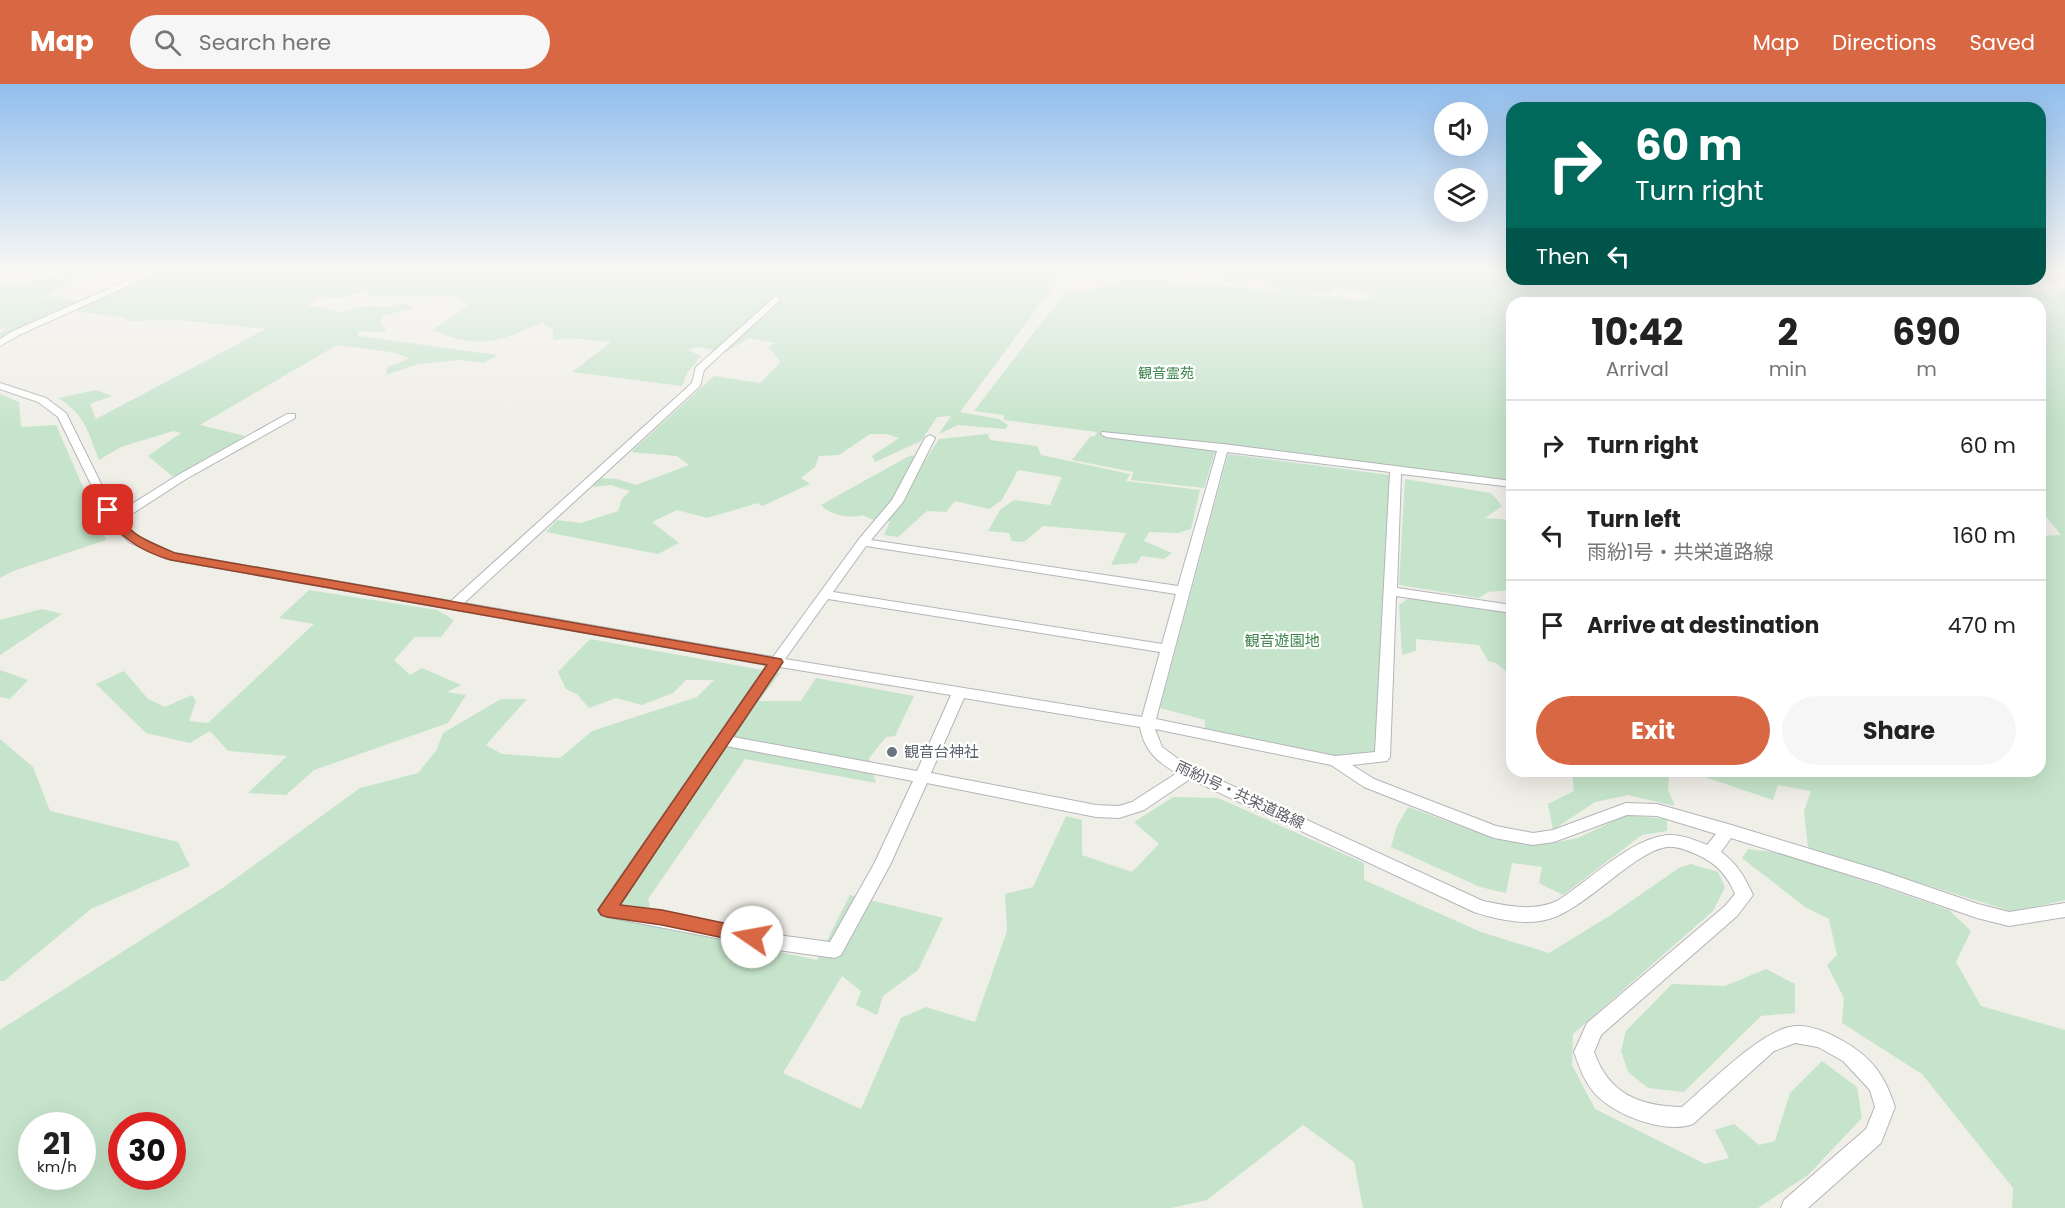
<!DOCTYPE html>
<meta charset="utf-8">
<style>
:root{--surface:#fff;--page:#f6f6f6;--text:#222;--muted:#767676;--line:#e0e0e0;--accent:#d86744}
body{margin:0;font-family:Poppins,"Noto Sans JP",sans-serif;background:var(--page);color:var(--text);height:100vh;display:flex;flex-direction:column;font-size:22px;white-space:nowrap}
*{box-sizing:border-box;margin:0}
p{font-size:20px;color:var(--muted)}
.icon{flex:none;width:33px;height:33px;fill:none;stroke:currentColor;stroke-width:2;stroke-linecap:round;stroke-linejoin:round}
.map{position:relative;flex:1;overflow:hidden}
.sheet{position:absolute;left:1506px;top:213px;width:540px;height:480px;display:flex;flex-direction:column;background:var(--surface);border-radius:18px;box-shadow:0 6px 24px #0002}
.sheet>*{flex:none}
.top-card{position:absolute;left:1506px;top:18px;width:540px;height:183px;border-radius:18px;box-shadow:0 6px 24px #0002;background:#00695c;color:#fff;overflow:hidden}
.buttons{position:absolute;left:1434px;top:18px;display:grid;gap:12px}
.buttons a{display:grid;place-items:center;width:54px;height:54px;border-radius:50%;background:var(--surface);box-shadow:0 6px 24px #0002;font-size:30px}
.speed{position:absolute;left:18px;top:1028px;display:flex;gap:12px;font-size:30px;font-weight:700;text-align:center}
.speed>*{display:grid;place-content:center;width:78px;height:78px;border-radius:50%;background:var(--surface);box-shadow:0 6px 24px #0002;line-height:1}
.speed small{font-size:15px;font-weight:400}
.speed .limit{border:9px solid #d22;background:#fff;color:#111}
.pin{position:absolute;display:grid;place-items:center;width:51px;height:51px;color:#fff;margin:-26px;border-radius:12px;box-shadow:0 3px 9px #0006}
.me{position:absolute;width:66px;margin:-33px;rotate:282deg;stroke-linejoin:round;filter:drop-shadow(0 0 4px #0008)}
.turn{display:flex;align-items:center;gap:21px;height:126px;padding:0 30px;font-size:27px}
.turn .icon{width:78px;height:78px;stroke-width:2.5}
.turn b{display:block;font-size:42px;line-height:51px}
.then{display:flex;align-items:center;height:57px;padding:0 30px;background:#0003;gap:12px;font-size:22px}
.eta{display:flex;justify-content:space-evenly;align-items:center;height:102px;text-align:center}
.eta b{font-size:36px;font-weight:700;line-height:42px}
.cta{display:flex;gap:12px;margin-top:auto;padding:12px 30px}
.cta a{flex:1;height:69px;border-radius:36px;background:var(--accent);color:#fff;font-size:24px;font-weight:700;line-height:69px;text-align:center}
.cta a+a{background:var(--page);color:var(--text)}
ul{padding:0;list-style:none}
li{display:flex;align-items:center;gap:18px;height:90px;padding:0 30px;border-top:2px solid var(--line)}
li div{flex:1}
li b{display:block;font-size:22px}
li em{font-style:normal}
header{display:flex;align-items:center;gap:36px;box-sizing:border-box;height:84px;padding:0 30px;background:var(--accent);color:#fff}
header strong{font-size:28px}
nav{display:flex;gap:33px;margin-inline-start:auto;font-size:21px}
.search{width:420px;height:54px;background:var(--page);display:flex;align-items:center;gap:15px;box-sizing:border-box;padding:0 21px;border-radius:33px;color:var(--muted);font-size:22px}
.map>svg:first-child{display:block}
.green{fill:#c6e4cb;fill-rule:evenodd}
.lines{fill:none;stroke-linecap:round;stroke-linejoin:round}
.minor-casing{stroke:#b4b5ba;stroke-width:2}
.minor{fill:#fff;fill-rule:evenodd}
.route{fill:#d86744;stroke:#8c432c;stroke-width:1.5}
.worship-dot{fill:#6b7280;stroke:#fff;stroke-width:2}
.labels{text-anchor:middle;stroke-width:4.5;stroke-linejoin:round;paint-order:stroke}
.far-park-label{font-size:14px;fill:#3f844d;stroke:#fff}
.park-label{font-size:15px;fill:#3f844d;stroke:#fff}
.worship-label{font-size:15px;fill:#5b616d;stroke:#fff;text-anchor:start}
.street-label{font-size:15px;fill:#5e6065;stroke:#fff}
</style>
<header>
<strong>Map</strong>
<div class="search"><svg class="icon" aria-label="search" viewBox="0 0 24 24"><circle cx="10" cy="10" r="6"/><path d="M15 15l6 6"/></svg>Search here</div>
<nav><a>Map</a><a>Directions</a><a>Saved</a></nav>
</header>
<div class="map">
<svg width="2065" height="1124" viewBox="0 0 2065 1124">
<rect width="100%" height="100%" fill="#efeee7"/>
<!-- green -->
<g class="green">
<path d="M170,185H1512V195H1936L1978,204L1975,196L2057,211L2050,205H2065V816L2013,828L1808,764L1804,727L1811,707L1778,701L1773,716L1699,691L1669,690L1668,706L1675,722L1628,711L1595,718L1553,746L1548,720L1574,707L1572,687H2040V452L2061,451L2040,425V219H1512V403L1216,365L1204,404L1131,396L1133,388L1072,376L1090,353L1095,352L1097,348L1004,336V331L974,327L1067,206L1087,207L1133,193L1369,217L1370,210L1335,204L1331,209C1309,208 1277,214 1261,196H1252L1239,201L1219,196L1205,188L1189,187L1161,193L1140,188L1123,193L1091,195L1067,192L1054,201L960,328L999,335L1008,341L1005,345L958,341L939,350L951,332L937,333L921,357L875,378L872,372L899,354L887,350H870L839,371L819,372L815,383L801,394L810,400L762,422L758,419L707,434L677,426L652,438L679,459L658,470L546,448L557,436L581,439L618,427L622,415L630,407L611,401L592,403L598,394L617,395L636,401L689,381L677,372L631,368L714,292L760,299L781,278L768,263L776,259L749,254L726,268L698,263L688,266L701,272L687,289L682,302L572,288L611,258C592,257 573,252 553,256V246L542,239C494,258 482,266 432,246L469,221L457,212L368,213L369,206L342,214L318,213L307,221L341,228L367,222L386,223L405,219L414,224L383,232L380,239L387,248L358,247V252L498,271L484,279L460,276L418,280L386,291L388,283L410,274L391,268L337,261L200,341L245,352L192,389L172,392L148,372L181,349L173,347L121,363L99,376C88,348 85,330 58,314L96,306L112,312L90,320L96,335L266,245L179,236L125,237L126,234L74,227Z"/>
<path d="M67,187L88,191L45,213L81,216L0,254V249L7,245L0,243V197L20,201Z"/>
<path d="M0,310L19,318L21,343L56,341L106,456L13,487L0,494Z"/>
<path d="M988,350L990,356L1037,362L1041,371L1130,390L1126,397L1200,406L1191,445L1178,449L1149,448L1144,457L1172,469L1164,475L1141,472L1137,479L1111,481L1126,449L1043,442L1024,458L1012,457L1009,449L988,447L1000,426L1014,416L1050,421L1062,393L1018,386L1002,416L989,425L955,417L946,428L927,427L898,453L884,451L890,437L874,436L862,431C849,435 830,431 821,421L909,372L917,371L919,386L939,355Z"/>
<path d="M1228,370L1390,391L1377,670L1333,672L1205,645V636L1160,624Z"/>
<path d="M1405,395L1491,409L1502,422L1485,434L1512,436V506L1488,508L1479,514L1399,501Z"/>
<path d="M309,506L437,526L454,536L441,553H415L394,576L410,591L422,584L461,601L447,608L466,611L448,639L314,686L286,711L248,709L287,672L228,667L210,647L190,659L146,649L96,600L124,587L148,615L165,623L192,611L196,617L189,637L208,639L314,540L279,534Z"/>
<path d="M1409,514L1510,527L1512,529V592L1496,579L1488,577L1479,561L1416,555V567L1402,571L1399,521Z"/>
<path d="M42,525L62,530L0,571V536Z"/>
<path d="M590,555L780,589L759,617H801L816,594L914,612L895,652L886,653L869,674L876,699L745,675L648,815L654,842L817,876L850,811L943,834L918,886L883,912L877,931L856,921L861,907L842,892L783,989L861,1025L901,934L926,923L975,938L1007,847L1005,810L1033,803L1066,732L1082,736V771L1132,788L1159,760L1134,738L1173,713L1218,714L1364,779V796L1481,848L1549,869L1611,831L1679,784L1691,780L1718,788L1725,803L1713,827L1573,950L1572,981L1595,1025L1705,1080L1729,1074L1715,1046L1734,1040L1759,1061L1775,1057L1790,1009L1822,977L1857,1003L1862,1034L1808,1091L1758,1124H1363L1354,1078L1303,1041L1207,1116L1171,1124H0V946L224,803L360,704L418,689L436,667L443,649L501,615H527L486,661L502,670L560,674L592,647L697,613L714,596H686L673,609L642,621L616,614L589,624L577,610L566,605L558,588ZM32,1041H82V1092H32ZM122,1041H172V1092H122Z"/>
<path d="M0,586L28,596L10,615L0,613Z"/>
<path d="M0,655L33,683L50,727L178,758L190,782L91,825L4,897H0Z"/>
<path d="M1408,723L1485,751L1547,760L1578,754L1626,731L1667,735V747L1642,751L1563,811L1539,799L1542,783L1512,779L1506,809L1480,803L1391,763L1397,742Z"/>
<path d="M1748,765L1787,770L1949,826L1971,847L1956,878L1981,922L2065,946V1124H2012L2013,1104L1922,990L1842,939L1844,914L1827,881L1837,871L1829,835L1805,823L1742,774Z"/>
<path d="M1766,885L1795,900V929L1761,932L1684,1008L1648,1004L1628,988L1621,967L1626,947L1672,900L1725,902Z"/>
</g>
<g class="lines">
<!-- minor casing -->
<g class="minor-casing">
<g id="minor">
<path d="M154,185H166L19,251L0,262V255L13,247Z"/>
<path d="M776,212L780,215L779,217L704,286L700,302L464,519L773,573L859,455L892,416L925,354L930,351L935,354L903,418L871,456L1178,502L1217,367L1106,353L1101,350L1102,348L1223,360L1512,397V403L1401,390L1397,504L1512,521V529L1396,512L1390,673L1387,677L1352,681L1374,695L1496,742L1533,749L1553,746L1626,719L1657,720L1728,740L1882,787L1978,820L2009,828L2065,819V833L2009,842L1977,834L1879,800L1731,754L1721,768C1737,779 1745,794 1753,811L1737,832L1601,951L1594,968C1609,1010 1639,1022 1682,1023C1707,1002 1764,943 1796,942C1812,941 1829,949 1843,957C1872,973 1885,992 1895,1023L1881,1059L1808,1124H1781L1784,1116L1866,1045L1875,1023L1870,1006L1843,977L1818,963L1795,959L1774,967L1693,1040C1665,1051 1610,1030 1592,1006C1583,994 1579,982 1574,968L1587,939L1725,822L1735,810C1728,792 1716,779 1698,771C1688,767 1678,762 1667,763C1638,766 1589,820 1555,833C1530,843 1498,836 1474,828L1190,695L1144,726L1119,734L1096,733L927,699L890,781L841,871L835,874L778,866L607,833L601,831L598,826L601,821L767,581L167,475L129,458L110,439L58,333L38,318L0,305V299L46,314L66,329L116,430L178,391L287,330H295V334L186,395L121,437L137,452L174,469L451,517L692,299L696,283ZM1227,368L1390,388L1375,668L1335,672L1156,635ZM866,462L1176,510L1162,560L833,508ZM828,515L1160,568L1142,633L785,575ZM780,583L951,611L917,687L733,653ZM964,614L1140,643C1144,666 1157,678 1177,689L1132,718L1119,722L1096,721L931,689ZM1155,645L1331,681L1364,703L1494,754L1533,761L1554,758L1627,731L1657,732L1716,750L1707,761C1695,756 1681,750 1668,751C1631,754 1589,797 1557,817C1532,828 1509,822 1483,817L1185,680L1162,663ZM726,662L913,697L874,780L830,858L778,851L620,821Z"/>
</g>
</g>
<!-- minor -->
<use href="#minor" class="minor"/>
</g>
<!-- sky -->
<linearGradient id="sky" x2="0" y2="1"><stop stop-color="#91beee"/><stop offset="0.54" stop-color="#f8f7f4"/><stop offset="1" stop-color="#f8f7f4" stop-opacity="0"/></linearGradient>
<rect width="2065" height="343" fill="url(#sky)"/>
<!-- route -->
<path class="route" d="M108,422L112,423C130,452 145,456 175,469L781,575L783,578L781,581L620,821L662,826L752,845L758,848L760,853L758,858L752,860L662,841L607,833L601,831L598,826L767,581L171,476C142,468 117,452 102,426Z"/>
<!-- markers -->
<circle class="worship-dot" cx="892" cy="668" r="6"/>
<g class="labels">
<!-- far-park labels -->
<g class="far-park-label">
<text x="1166" y="294">観音霊苑</text>
</g>
<!-- park labels -->
<g class="park-label">
<text x="1282" y="562">観音遊園地</text>
</g>
<!-- worship labels -->
<g class="worship-label">
<text x="904" y="673">観音台神社</text>
</g>
<!-- street labels -->
<g class="street-label">
<text transform="translate(1240 711) rotate(25)" y="5">雨紛1号・共栄道路線</text>
</g>
</g>
</svg>
<div class="buttons">
<a><svg class="icon" aria-label="sound" viewBox="0 0 24 24"><path d="M4 9h4l5-4v14l-5-4H4zM17 9q2 3 0 6"/></svg></a>
<a><svg class="icon" aria-label="layers" viewBox="0 0 24 24"><path d="M12 4l9 5-9 5-9-5zM3 14l9 5 9-5"/></svg></a>
</div>
<div class="speed"><div>21<small>km/h</small></div><div class="limit">30</div></div>
<div class="pin" style="left:108px;top:426px;background:#d93025"><svg class="icon" aria-label="arrive" viewBox="0 0 24 24"><path d="M6 21V4h12l-3 4 3 4H6"/></svg></div>
<svg class="me" style="left:752px;top:853px" viewBox="-20 -20 40 40"><circle r="19" fill="#fff"/><path d="M0-13L10 11 0 6-10 11z" fill="#d86744"/></svg>
<div class="top-card">
<div class="turn"><svg class="icon" aria-label="right" viewBox="0 0 24 24"><path d="M7 20v-9h11M14 6l5 5-5 5"/></svg><div><b>60 m</b>Turn right</div></div>
<div class="then">Then<svg class="icon" aria-label="left" viewBox="0 0 24 24"><path d="M17 20v-9H6M10 6l-5 5 5 5"/></svg></div>
</div>
<section class="sheet">
<div class="eta">
<div><b>10:42</b><p>Arrival</p></div>
<div><b>2</b><p>min</p></div>
<div><b>690</b><p>m</p></div>
</div>
<ul>
<li><svg class="icon" aria-label="right" viewBox="0 0 24 24"><path d="M7 20v-9h11M14 6l5 5-5 5"/></svg><div><b>Turn right</b></div><em>60 m</em></li>
<li><svg class="icon" aria-label="left" viewBox="0 0 24 24"><path d="M17 20v-9H6M10 6l-5 5 5 5"/></svg><div><b>Turn left</b><p>雨紛1号・共栄道路線</p></div><em>160 m</em></li>
<li><svg class="icon" aria-label="arrive" viewBox="0 0 24 24"><path d="M6 21V4h12l-3 4 3 4H6"/></svg><div><b>Arrive at destination</b></div><em>470 m</em></li>
</ul>
<div class="cta"><a>Exit</a><a>Share</a></div>
</section>
</div>
